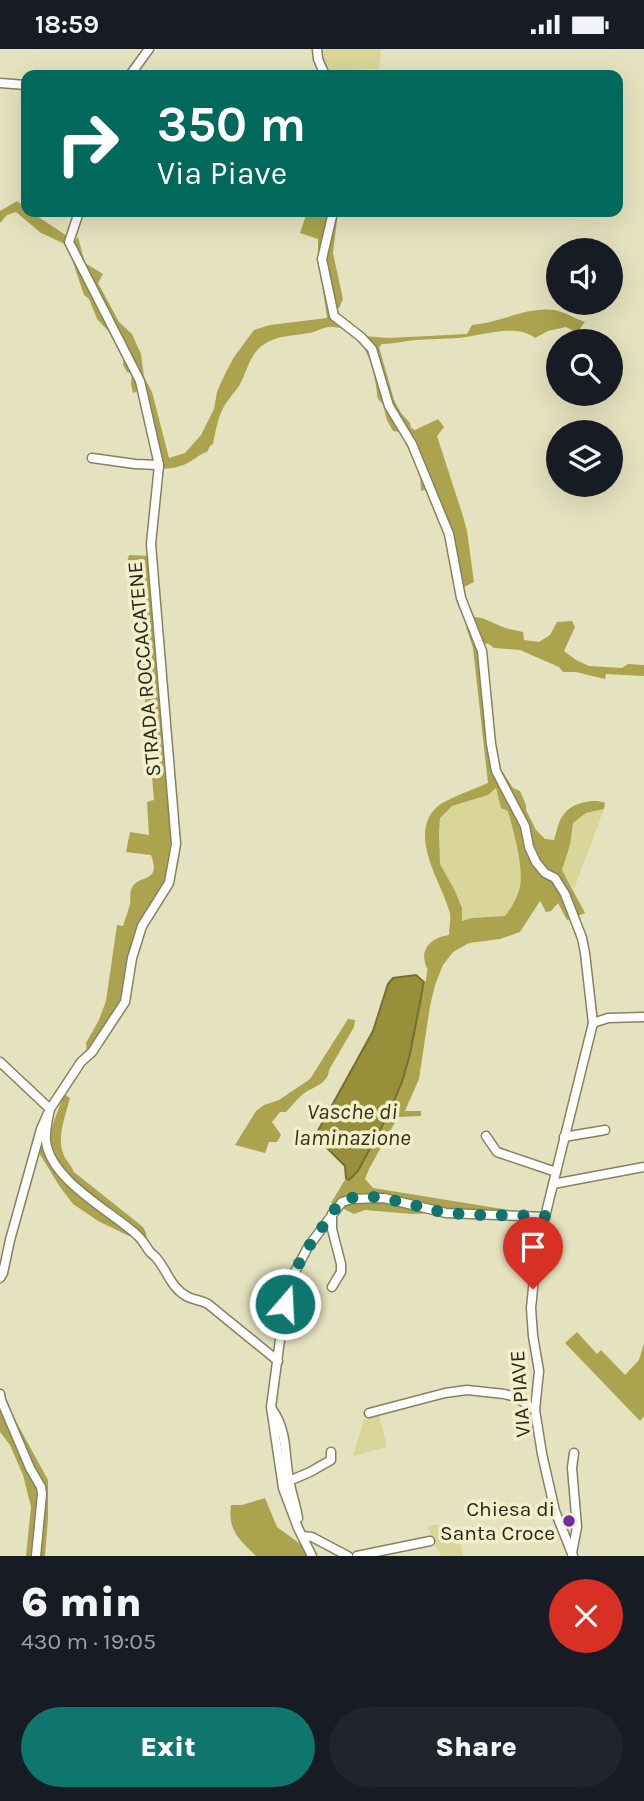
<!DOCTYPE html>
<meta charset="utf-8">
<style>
:root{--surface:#171b24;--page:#20242c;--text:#f1f3f6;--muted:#9ea1a6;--accent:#0f766e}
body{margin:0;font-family:Karla,sans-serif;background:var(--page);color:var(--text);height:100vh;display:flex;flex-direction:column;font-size:26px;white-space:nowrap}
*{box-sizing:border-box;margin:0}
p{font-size:23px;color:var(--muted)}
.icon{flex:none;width:38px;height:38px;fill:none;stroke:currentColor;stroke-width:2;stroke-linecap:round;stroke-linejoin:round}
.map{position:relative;height:1507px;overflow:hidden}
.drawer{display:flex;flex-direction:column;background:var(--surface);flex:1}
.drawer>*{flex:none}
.guide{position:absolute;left:21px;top:21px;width:602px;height:147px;border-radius:14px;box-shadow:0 7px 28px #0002;background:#00695c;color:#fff;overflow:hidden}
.buttons{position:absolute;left:546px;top:189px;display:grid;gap:14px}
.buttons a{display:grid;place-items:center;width:77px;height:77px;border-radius:50%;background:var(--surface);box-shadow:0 7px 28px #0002;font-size:35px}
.pin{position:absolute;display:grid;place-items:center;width:60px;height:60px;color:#fff;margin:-72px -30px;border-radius:50% 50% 50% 0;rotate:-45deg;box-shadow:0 0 7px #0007}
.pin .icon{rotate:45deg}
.me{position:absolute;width:77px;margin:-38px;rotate:19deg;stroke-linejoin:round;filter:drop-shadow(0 0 5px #0008)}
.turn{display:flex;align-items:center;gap:24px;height:147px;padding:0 21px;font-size:32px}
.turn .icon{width:91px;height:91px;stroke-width:2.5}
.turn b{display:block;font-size:49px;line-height:60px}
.round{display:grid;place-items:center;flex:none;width:74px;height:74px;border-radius:37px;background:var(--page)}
.headline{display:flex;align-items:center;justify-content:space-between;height:119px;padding:0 21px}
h1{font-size:42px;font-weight:800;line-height:52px}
.cta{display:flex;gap:14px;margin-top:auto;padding:14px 21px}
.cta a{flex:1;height:80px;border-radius:42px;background:var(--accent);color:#fff;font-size:28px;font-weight:800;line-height:80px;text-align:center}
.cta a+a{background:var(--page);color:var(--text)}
.status{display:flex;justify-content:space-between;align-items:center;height:49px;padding:0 35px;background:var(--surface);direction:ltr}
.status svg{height:19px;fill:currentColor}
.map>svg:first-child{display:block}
.green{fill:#dad598}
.forest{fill:#aba34e;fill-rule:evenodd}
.water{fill:#988f3a;stroke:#767030;stroke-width:2}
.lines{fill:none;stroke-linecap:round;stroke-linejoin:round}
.minor-casing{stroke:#858262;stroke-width:11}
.minor{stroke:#fff;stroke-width:8}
.route{stroke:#0f766e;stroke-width:12;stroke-dasharray:0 21.6}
.poi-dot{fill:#712ea2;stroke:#f2efcc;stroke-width:2.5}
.labels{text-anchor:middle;stroke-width:7;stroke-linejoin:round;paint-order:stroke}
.street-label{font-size:21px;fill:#28271a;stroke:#f2efcc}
.poi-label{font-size:21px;fill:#28271a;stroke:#f2efcc;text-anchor:end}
.water-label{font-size:23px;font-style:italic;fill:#36330d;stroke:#f2efcc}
</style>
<div class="status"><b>18:59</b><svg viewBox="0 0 49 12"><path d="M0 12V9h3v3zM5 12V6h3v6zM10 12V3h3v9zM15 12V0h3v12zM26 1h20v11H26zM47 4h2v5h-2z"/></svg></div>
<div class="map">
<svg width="644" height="1507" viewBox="0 0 644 1507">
<rect width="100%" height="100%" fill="#e5e2bf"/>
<!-- green -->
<g class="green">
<path d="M319,0H381L379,20C370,20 360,20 350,22C342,24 336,26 327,26L320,8Z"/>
<path d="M496,739L501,758L508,762C513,781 524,818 520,838C517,849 512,858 505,867L472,869L462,872V859L454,840L440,815L439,784L440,768L452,757L470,752Z"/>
<path d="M604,760L574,840L562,821L570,796L573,774L586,764Z"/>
<path d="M379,1366L387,1398L353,1407L364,1370Z"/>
<path d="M431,1476H446L459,1484L463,1507H441L432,1491L428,1478Z"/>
</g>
<!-- forest -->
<g class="forest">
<path d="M17,152L26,159V163H31L67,187L65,195L41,184L16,163L7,166L0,174V162Z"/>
<path d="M307,163H338L333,204L343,250L339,259H335L336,266L363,287L389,289L467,285L472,276C479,275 487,274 494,272C513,267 533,258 554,261C565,263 574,269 585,273L581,278L578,292H575L572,281L566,278L548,282L535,289C515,274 482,287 459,289C444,290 430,290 415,291C404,292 393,295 382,295L379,298L394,351L401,364L410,374L411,379L415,381L438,370L444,378L437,387L462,464L467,482L474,533L462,539L432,438L421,442L420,424L400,383L393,382C391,378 387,372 386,368C384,360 385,356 378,350C375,323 366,276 330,278C323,278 316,283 309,284C293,287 277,286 263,296C249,306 247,323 239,337C235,343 230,348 226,354C218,366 216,381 213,395L210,397L207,403C200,405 198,408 191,412C181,419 168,420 155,420L137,342L133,344L131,335L132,325L127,323L123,316L124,304L117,291L97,270L89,250L84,246C79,230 73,216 69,199L78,188L85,214L103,225L98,234L119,273L132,285L141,305L144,328L152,343L169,409L185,404L201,386L214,360L217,343L223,329L234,308L254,281L270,276L327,269L318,206V190L300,184Z"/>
<path d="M129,506L149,507L172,781L171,799L165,835L138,880L128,908L124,952L87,1005L86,994L99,971L106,952L117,876L123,877C125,870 128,863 130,855C131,850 129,844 132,839C138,825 162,835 151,806L126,803L130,783L149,786L147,753L154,751L149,692L146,676L143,608H152L146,557L144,521L126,516Z"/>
<path d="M475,568L482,569L505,579L523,583L524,591L539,593L550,586L557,573L572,572L575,578L564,602L576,611L589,617L622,619L628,615L644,616V627L606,625L605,630L576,623H563L559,618L520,601L494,599L489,595L482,594L472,570Z"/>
<path d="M469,576L480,601L496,726L502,722L513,739L520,742L526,756V761L536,781L545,790L554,791C557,782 558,772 564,765C572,754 593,749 605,754L604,760L586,764L573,774L570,796L562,821L585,864L567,871L558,854L551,862L546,863L540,852L520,883L500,890L469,894L453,903L443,916L435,936L430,957L419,1030L405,1062H421V1067L398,1068L369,1120L365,1130L373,1139L515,1162V1164L445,1161L364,1147L337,1157L331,1154L346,1129L349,1131C369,1098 391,1067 403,1030C411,1004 414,977 421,951C423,942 426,933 427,924C428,916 427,922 425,914C421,897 434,888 449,886C449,879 451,872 450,864C442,834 406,785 438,757C447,750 476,739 488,734L473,599L466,578ZM496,739L501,759L508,762C513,781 524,818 520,838C517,849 512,858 505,867L472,869L462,872V859L454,840L440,815L439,784L440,769L452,757L488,746Z"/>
<path d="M348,970L355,971L354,978L329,1021C328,1036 311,1038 302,1046C296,1051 291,1058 286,1063H280L272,1073L281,1086L277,1093H269L265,1104L235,1096L256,1062L264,1056L279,1051L310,1030Z"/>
<path d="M64,1045L70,1049C66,1065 57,1087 63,1104C65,1111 71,1115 74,1123L143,1178L146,1184L147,1192L66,1124C42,1087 51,1083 64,1045Z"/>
<path d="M42,1081L43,1090L60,1125L133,1186L129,1187L98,1172L73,1155L60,1138L36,1099Z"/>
<path d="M351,1151L383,1152L436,1164L412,1165L365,1161L354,1165L340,1158Z"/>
<path d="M577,1283L597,1305L601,1301L625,1326L639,1311L644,1294V1367L640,1372L565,1294Z"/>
<path d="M0,1350L39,1438L33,1507H26L31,1458L23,1426L10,1396L0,1383Z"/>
<path d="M4,1353L7,1356L48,1431V1470L45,1507H38L43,1446Z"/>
<path d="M265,1449L277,1478L303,1497L308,1507H256C238,1489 228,1482 231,1456H242Z"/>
</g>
<!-- water -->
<path class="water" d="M416,926L424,933L410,1005L402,1033L388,1066L358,1122L349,1131L346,1129L345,1117L315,1087L373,982L388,935L393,929Z"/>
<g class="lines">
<!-- minor casing -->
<g class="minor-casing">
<g id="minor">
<path d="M317,0L318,10L325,26"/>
<path d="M130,26L149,0"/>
<path d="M0,34L26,36"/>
<path d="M333,163L322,210L334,267L361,288L372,300L389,357L412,395L449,485L461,549L482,602L491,695L496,722L525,777L529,798L536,813L545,824L555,829L565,845L582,889L585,904L593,974L537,1200L531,1259L533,1287L539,1322L535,1361L542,1405L555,1462L573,1507"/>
<path d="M92,409L135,415L159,416"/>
<path d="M593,974L608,969L644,968"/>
<path d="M0,1013L50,1060C48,1070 45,1082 46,1092C50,1131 111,1162 137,1186C143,1191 146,1198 150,1203C153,1206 156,1208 158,1211C168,1224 172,1240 188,1248C194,1251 201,1251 208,1255L278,1312"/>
<path d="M486,1087L497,1103L556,1123"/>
<path d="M564,1088L605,1081"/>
<path d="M553,1135L644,1118"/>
<path d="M332,1165V1180L341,1215V1223L332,1238"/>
<path d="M0,1229L3,1224L10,1191L41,1080L50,1060L81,1013L92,1003L125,953L132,909L142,877L169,834L176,795L151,495L159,416L140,332L69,193L79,163"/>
<path d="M0,1345L1,1351L30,1419L41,1438L42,1445L36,1507"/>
<path d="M272,1360C288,1383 284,1404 289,1430C291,1443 296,1456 298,1469"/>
<path d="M369,1364L445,1344L467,1341L504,1345L516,1348L535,1361"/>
<path d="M289,1432L310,1423L331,1411V1403"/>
<path d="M302,1487L312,1488L348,1507"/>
<path d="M572,1504L577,1478L572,1419L574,1404"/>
<path d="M312,1507L298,1479L283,1439L271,1358L287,1238L308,1198L342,1153L352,1150L384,1149L446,1164L545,1168"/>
<path d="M357,1507L430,1492"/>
</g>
</g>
<!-- minor -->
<use href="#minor" class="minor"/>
</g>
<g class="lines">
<!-- route -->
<path class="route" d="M285,1255C289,1231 301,1208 316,1187C324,1177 332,1161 342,1153C365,1137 422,1161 448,1164C480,1167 513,1166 545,1167L537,1200L533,1240"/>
</g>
<!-- markers -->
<circle class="poi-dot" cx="569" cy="1472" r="7"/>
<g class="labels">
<!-- street labels -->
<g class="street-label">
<text transform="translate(144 620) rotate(-95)" y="7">STRADA ROCCACATENE</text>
<text transform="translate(520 1345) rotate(-94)" y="7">VIA PIAVE</text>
</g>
<!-- poi labels -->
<g class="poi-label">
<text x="555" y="1467">Chiesa di<tspan x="555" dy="24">Santa Croce</tspan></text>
</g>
<!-- water labels -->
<g class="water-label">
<text x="352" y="1070">Vasche di<tspan x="352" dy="26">laminazione</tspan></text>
</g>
</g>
</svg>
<div class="buttons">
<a><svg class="icon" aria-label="sound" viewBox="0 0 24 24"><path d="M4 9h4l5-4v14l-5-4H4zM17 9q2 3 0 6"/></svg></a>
<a><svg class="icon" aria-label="search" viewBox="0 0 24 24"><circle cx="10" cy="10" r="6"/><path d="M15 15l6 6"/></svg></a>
<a><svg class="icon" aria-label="layers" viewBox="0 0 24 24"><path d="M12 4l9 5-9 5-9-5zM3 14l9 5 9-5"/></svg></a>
</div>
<div class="pin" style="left:533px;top:1240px;background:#d93025"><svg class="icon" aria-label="arrive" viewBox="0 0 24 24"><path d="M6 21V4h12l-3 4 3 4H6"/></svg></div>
<svg class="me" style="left:285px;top:1255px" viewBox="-20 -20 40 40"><circle r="17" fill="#0f766e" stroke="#fff" stroke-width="3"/><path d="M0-11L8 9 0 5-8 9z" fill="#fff"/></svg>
<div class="guide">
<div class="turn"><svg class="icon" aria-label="right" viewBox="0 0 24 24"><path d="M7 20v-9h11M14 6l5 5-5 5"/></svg><div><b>350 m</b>Via Piave</div></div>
</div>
</div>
<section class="drawer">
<div class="headline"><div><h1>6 min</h1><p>430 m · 19:05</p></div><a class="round" style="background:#d93025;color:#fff"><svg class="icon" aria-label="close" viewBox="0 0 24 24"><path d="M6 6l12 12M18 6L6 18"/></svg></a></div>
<div class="cta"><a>Exit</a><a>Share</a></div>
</section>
